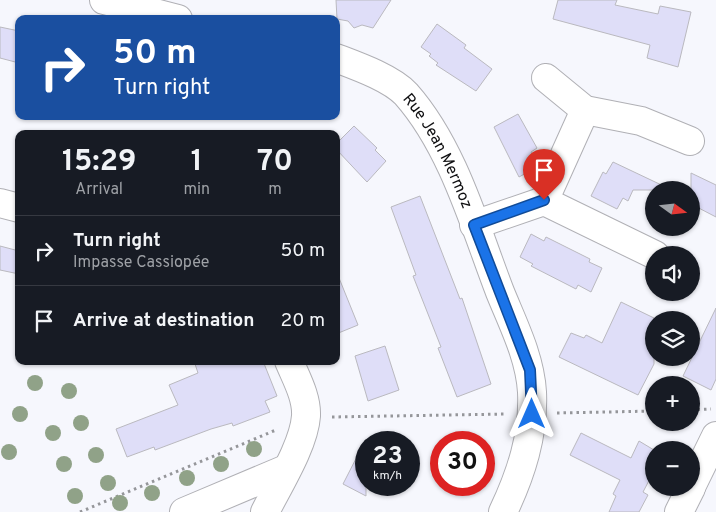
<!DOCTYPE html>
<meta charset="utf-8">
<style>
:root{--surface:#171b24;--page:#20242c;--text:#f1f3f6;--muted:#9ea1a6;--line:#363941}
body{margin:0;font-family:Overpass,sans-serif;background:var(--page);color:var(--text);height:100vh;display:flex;flex-direction:column;font-size:19px;white-space:nowrap}
*{box-sizing:border-box;margin:0}
p{font-size:16px;color:var(--muted)}
.icon{flex:none;width:28px;height:28px;fill:none;stroke:currentColor;stroke-width:2;stroke-linecap:round;stroke-linejoin:round}
.map{position:relative;flex:1;overflow:hidden}
.drawer{position:absolute;left:15px;top:130px;width:325px;height:235px;display:flex;flex-direction:column;background:var(--surface);border-radius:10px;box-shadow:0 1px 4px #0004}
.drawer>*{flex:none}
.guide{position:absolute;left:15px;top:15px;width:325px;height:105px;border-radius:10px;box-shadow:0 1px 4px #0004;background:#1a4fa0;color:#fff;overflow:hidden}
.needle{width:32px;rotate:105deg}
.buttons{position:absolute;left:645px;top:181px;display:grid;gap:10px}
.buttons a{display:grid;place-items:center;width:55px;height:55px;border-radius:50%;background:var(--surface);box-shadow:0 1px 4px #0004;font-size:25px}
.speed{position:absolute;left:355px;top:431px;display:flex;gap:10px;font-size:25px;font-weight:700;text-align:center}
.speed>*{display:grid;place-content:center;width:65px;height:65px;border-radius:50%;background:var(--surface);box-shadow:0 1px 4px #0004;line-height:1}
.speed small{font-size:12px;font-weight:400}
.speed .limit{border:8px solid #d22;background:#fff;color:#111}
.pin{position:absolute;display:grid;place-items:center;width:42px;height:42px;color:#fff;margin:-51px -21px;border-radius:50% 50% 50% 0;rotate:-45deg;box-shadow:0 0 5px #0007}
.pin .icon{rotate:45deg}
.me{position:absolute;width:55px;margin:-28px;rotate:0deg;stroke-linejoin:round;filter:drop-shadow(0 0 4px #0008)}
.turn{display:flex;align-items:center;gap:18px;height:105px;padding:0 15px;font-size:22px}
.turn .icon{width:65px;height:65px;stroke-width:2.5}
.turn b{display:block;font-size:35px;line-height:42px}
.eta{display:flex;justify-content:space-evenly;align-items:center;height:85px;text-align:center}
.eta b{font-size:30px;font-weight:700;line-height:35px}
ul{padding:0;list-style:none}
li{display:flex;align-items:center;gap:15px;height:70px;padding:0 15px;border-top:1px solid var(--line)}
li div{flex:1}
li b{display:block;font-size:19px}
li em{font-style:normal}
.map>svg:first-child{display:block}
.building{fill:#dfdef8;stroke:#bab9bf}
.lines{fill:none;stroke-linecap:round;stroke-linejoin:round}
.street-casing{stroke:#b0b0b5;stroke-width:30}
.path{stroke:#95969a;stroke-width:3;stroke-dasharray:2.5 4;stroke-linecap:butt}
.street{stroke:#fff;stroke-width:28}
.tree{fill:#90a288}
.route-casing{stroke:#114b97;stroke-width:12}
.route{stroke:#1a73e8;stroke-width:9}
.labels{text-anchor:middle;stroke-width:4;stroke-linejoin:round;paint-order:stroke}
.street-label{font-size:16px;fill:#101012;stroke:#fff}
</style>
<div class="map">
<svg width="716" height="512" viewBox="0 0 716 512">
<rect width="100%" height="100%" fill="#f6f7fd"/>
<!-- building -->
<g class="building">
<path d="M336,0H391L373,28L362,25L354,28L348,21L337,19Z"/>
<path d="M558,0H617L615,5L658,14L660,6L691,12L678,67L647,58L650,45L553,19Z"/>
<path d="M437,24L466,45L464,48L492,69L476,91L436,65L438,63L429,56L431,54L421,47Z"/>
<path d="M0,27L19,31V63L0,58Z"/>
<path d="M518,114L537,148L531,152L539,166L519,177L494,127Z"/>
<path d="M354,126L377,148L375,150L386,161L367,182L336,149V144Z"/>
<path d="M613,162L672,190H633L628,201L623,198L617,209L591,196L603,172L606,174Z"/>
<path d="M691,173L716,185V217L691,204Z"/>
<path d="M420,196L460,299L462,298L491,384L457,397L438,348L441,347L413,276L416,275L391,207Z"/>
<path d="M531,234L544,241L546,237L590,259L589,262L602,268L591,292L578,285L576,289L531,266L533,264L520,257Z"/>
<path d="M0,246L19,251V274L0,270Z"/>
<path d="M337,273L358,325L336,334V274Z"/>
<path d="M621,302L654,318V364L638,395L559,357L571,333L584,338L586,335L602,343Z"/>
<path d="M716,308V379L711,390L683,376Z"/>
<path d="M385,346L399,390L368,401L355,356Z"/>
<path d="M194,361H263L277,396L265,401L270,412L233,426L232,423L211,429L155,450L154,447L127,457L116,429L178,405L169,385L198,373Z"/>
<path d="M581,433L631,458L639,441L654,450V471L643,492L648,495L639,512H609L616,496L613,494L620,480L570,455Z"/>
<path d="M366,439V496L343,484Z"/>
</g>
<g class="lines">
<!-- street casing -->
<g class="street-casing">
<g id="street">
<path d="M104,0L178,19"/>
<path id="s1" d="M336,58C357,66 391,78 406,94C453,147 475,227 500,292C513,324 530,357 532,392C534,435 521,474 503,512"/>
<path d="M546,78L585,110L641,121L690,141"/>
<path d="M544,201L585,110"/>
<path d="M0,203L19,208"/>
<path d="M474,225L544,201L655,255"/>
<path d="M691,487L716,436"/>
<path d="M184,512L286,469"/>
<path d="M265,512C278,486 304,445 306,416C307,397 296,378 289,361"/>
<path d="M679,512L691,488"/>
</g>
</g>
<!-- path -->
<g class="path">
<path d="M691,410L711,409"/>
<path d="M557,413L654,411"/>
<path d="M332,417L506,414"/>
<path d="M80,512L276,430"/>
</g>
<!-- street -->
<use href="#street" class="street"/>
</g>
<!-- trees -->
<g class="tree">
<circle cx="35" cy="383" r="8"/>
<circle cx="69" cy="391" r="8"/>
<circle cx="20" cy="414" r="8"/>
<circle cx="81" cy="423" r="8"/>
<circle cx="53" cy="433" r="8"/>
<circle cx="254" cy="449" r="8"/>
<circle cx="9" cy="452" r="8"/>
<circle cx="96" cy="455" r="8"/>
<circle cx="64" cy="464" r="8"/>
<circle cx="221" cy="464" r="8"/>
<circle cx="187" cy="478" r="8"/>
<circle cx="108" cy="483" r="8"/>
<circle cx="152" cy="493" r="8"/>
<circle cx="75" cy="496" r="8"/>
<circle cx="120" cy="503" r="8"/>
</g>
<g class="lines">
<!-- route casing -->
<g class="route-casing">
<path id="route" d="M532,414L530,370L474,225L544,200"/>
</g>
<!-- route -->
<use href="#route" class="route"/>
</g>
<g class="labels">
<!-- street labels -->
<g class="street-label">
<text dy="6" stroke="none"><textPath href="#s1" startOffset="145">Rue Jean Mermoz</textPath></text>
</g>
</g>
</svg>
<div class="buttons">
<a><svg class="needle" viewBox="-14 -14 28 28"><path d="M0-13l5 13h-10z" fill="#e53935"/><path d="M0 13l5-13h-10z" fill="#9ea1a6"/></svg></a>
<a><svg class="icon" aria-label="sound" viewBox="0 0 24 24"><path d="M4 9h4l5-4v14l-5-4H4zM17 9q2 3 0 6"/></svg></a>
<a><svg class="icon" aria-label="layers" viewBox="0 0 24 24"><path d="M12 4l9 5-9 5-9-5zM3 14l9 5 9-5"/></svg></a>
<a>+</a>
<a>−</a>
</div>
<div class="speed"><div>23<small>km/h</small></div><div class="limit">30</div></div>
<div class="pin" style="left:544px;top:200px;background:#d93025"><svg class="icon" aria-label="arrive" viewBox="0 0 24 24"><path d="M6 21V4h12l-3 4 3 4H6"/></svg></div>
<svg class="me" style="left:532px;top:414px" viewBox="-20 -20 40 40"><path d="M0-17L14 15 0 8-14 15z" fill="#1a73e8" stroke="#fff" stroke-width="4"/></svg>
<div class="guide">
<div class="turn"><svg class="icon" aria-label="right" viewBox="0 0 24 24"><path d="M7 20v-9h11M14 6l5 5-5 5"/></svg><div><b>50 m</b>Turn right</div></div>
</div>
<section class="drawer">
<div class="eta">
<div><b>15:29</b><p>Arrival</p></div>
<div><b>1</b><p>min</p></div>
<div><b>70</b><p>m</p></div>
</div>
<ul>
<li><svg class="icon" aria-label="right" viewBox="0 0 24 24"><path d="M7 20v-9h11M14 6l5 5-5 5"/></svg><div><b>Turn right</b><p>Impasse Cassiopée</p></div><em>50 m</em></li>
<li><svg class="icon" aria-label="arrive" viewBox="0 0 24 24"><path d="M6 21V4h12l-3 4 3 4H6"/></svg><div><b>Arrive at destination</b></div><em>20 m</em></li>
</ul>
</section>
</div>
